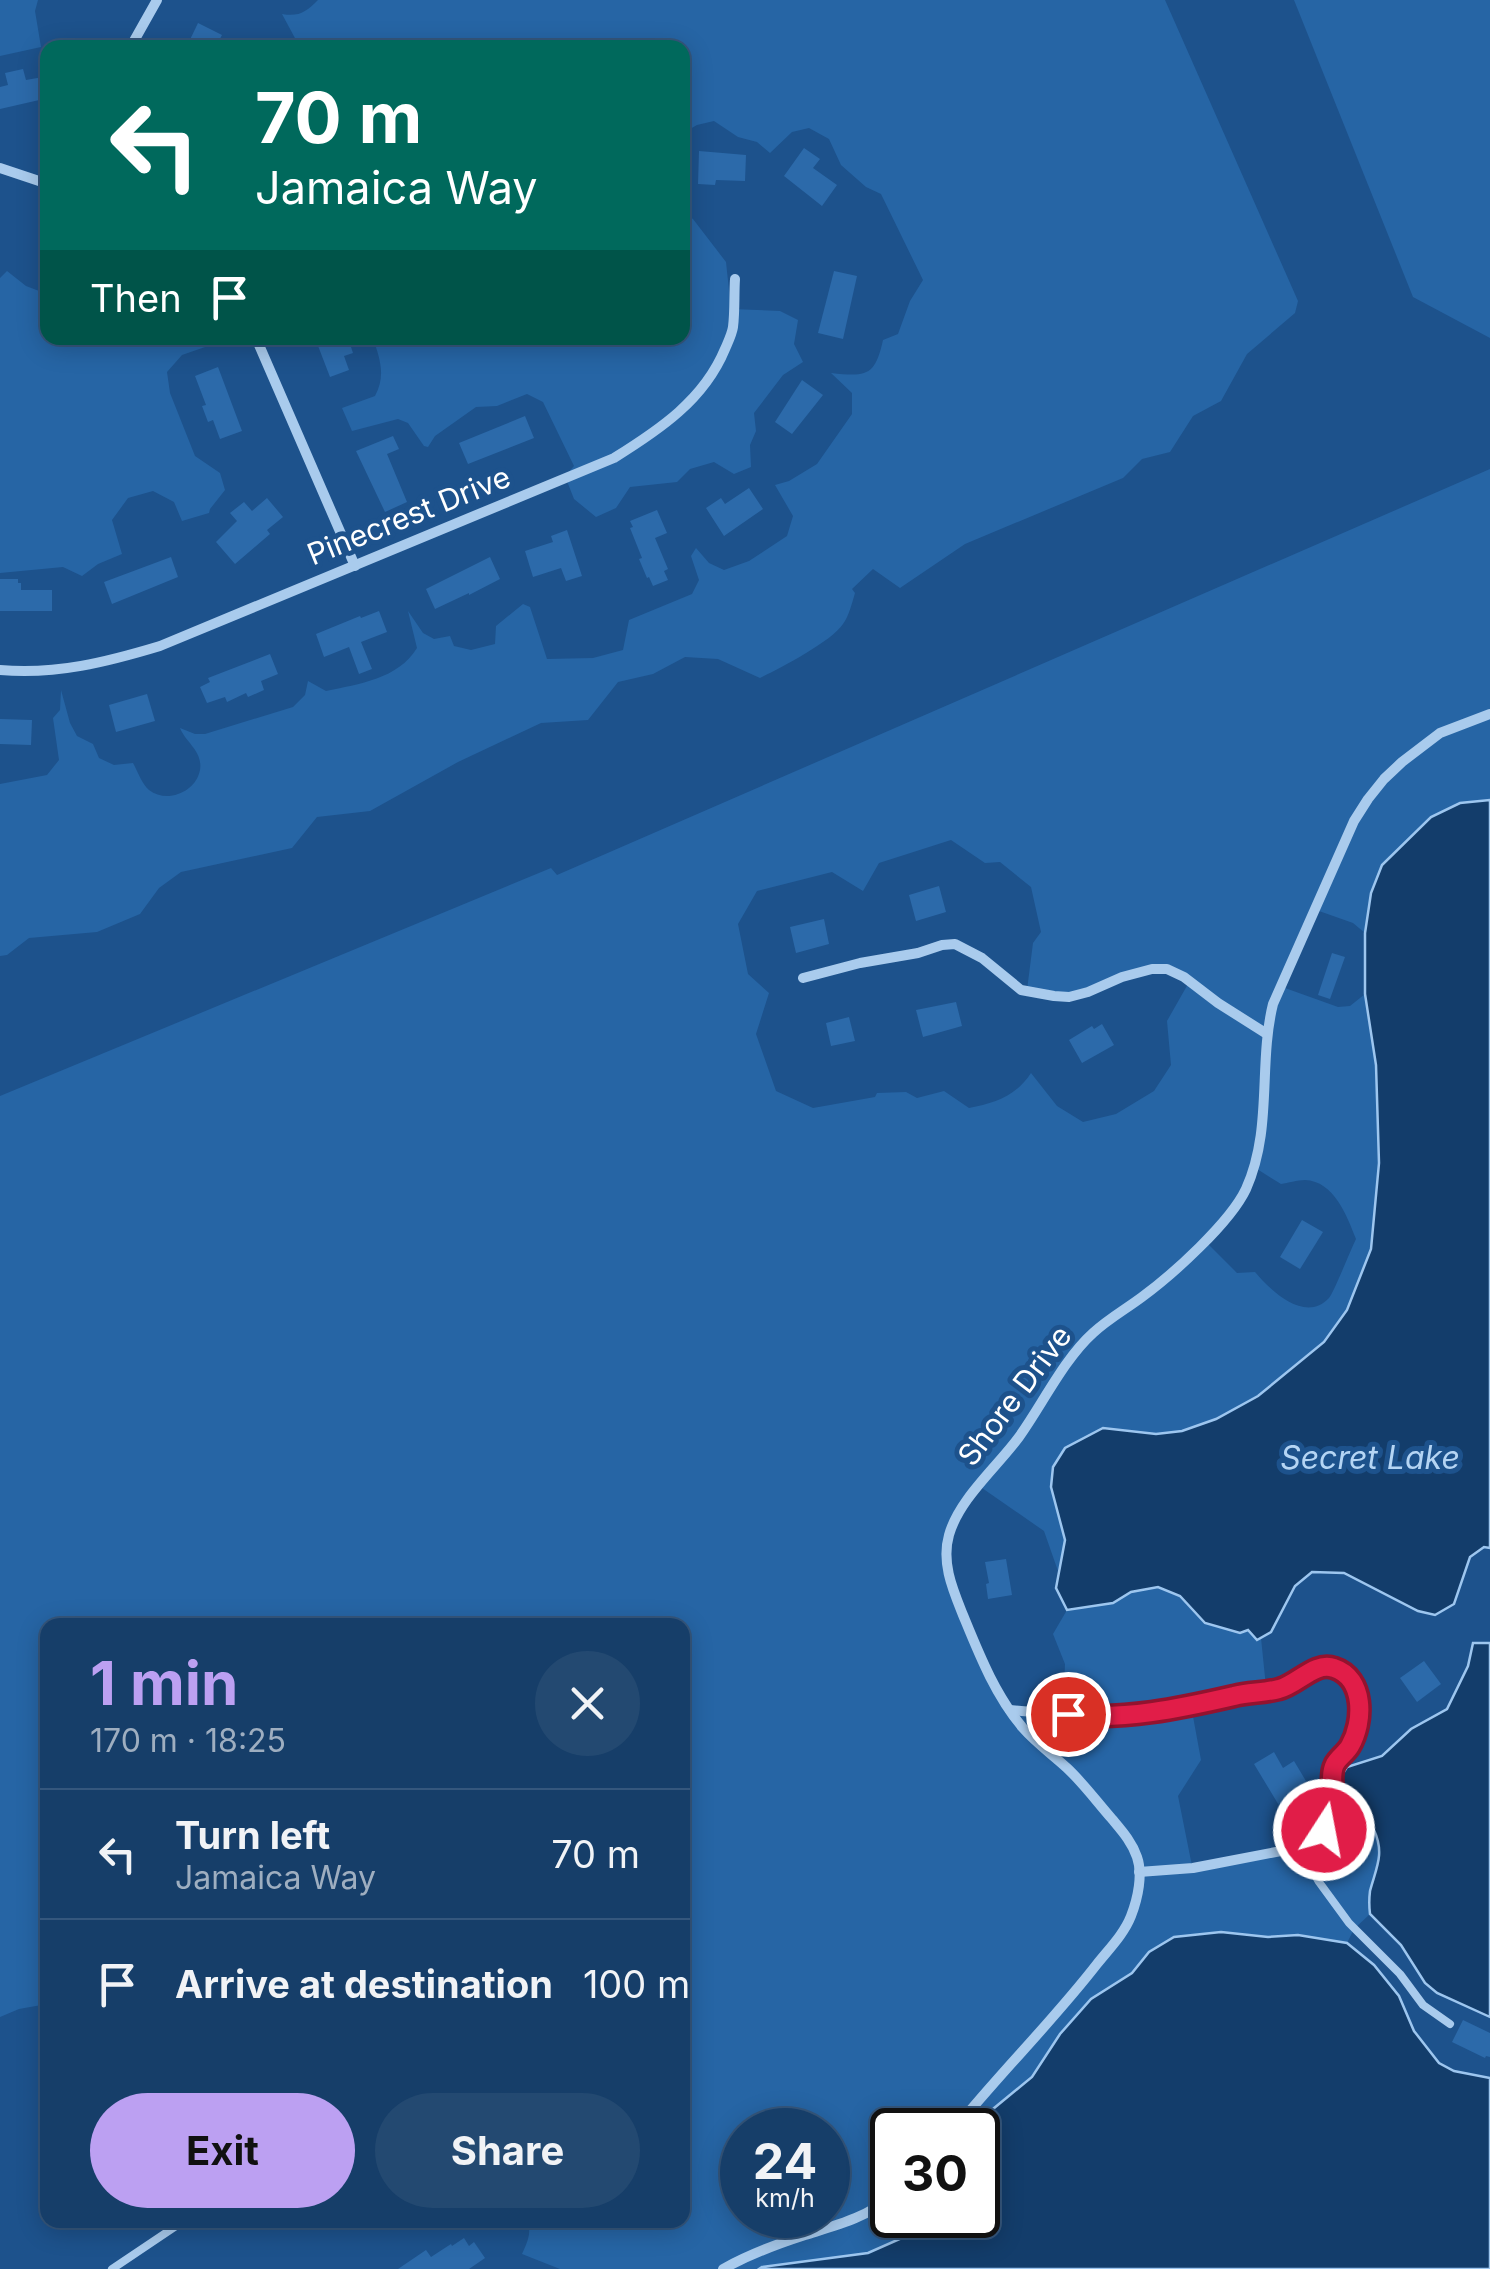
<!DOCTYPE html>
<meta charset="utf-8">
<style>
:root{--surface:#163e69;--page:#234971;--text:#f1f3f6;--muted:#9eaec0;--line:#35577d;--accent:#bca0f2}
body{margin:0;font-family:Inter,sans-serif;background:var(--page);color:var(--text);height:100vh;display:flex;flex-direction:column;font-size:38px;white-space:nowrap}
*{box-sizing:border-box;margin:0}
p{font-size:32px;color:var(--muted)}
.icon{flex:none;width:55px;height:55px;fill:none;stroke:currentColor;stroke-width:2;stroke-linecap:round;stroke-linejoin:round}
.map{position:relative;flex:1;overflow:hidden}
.sheet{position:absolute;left:40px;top:1618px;width:650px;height:610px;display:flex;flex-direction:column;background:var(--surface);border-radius:20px;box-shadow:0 5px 25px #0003,0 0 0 2px var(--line)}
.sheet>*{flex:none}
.top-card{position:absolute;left:40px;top:40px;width:650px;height:305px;border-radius:20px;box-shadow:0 5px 25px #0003,0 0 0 2px var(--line);background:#00695c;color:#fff;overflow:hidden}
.speed{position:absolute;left:720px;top:2108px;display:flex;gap:20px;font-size:50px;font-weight:700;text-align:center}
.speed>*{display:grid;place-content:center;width:130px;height:130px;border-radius:50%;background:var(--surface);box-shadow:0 5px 25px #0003,0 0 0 2px var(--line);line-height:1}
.speed small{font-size:25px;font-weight:400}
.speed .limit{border:5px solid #111;border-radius:15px;background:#fff;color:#111}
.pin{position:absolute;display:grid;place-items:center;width:85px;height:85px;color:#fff;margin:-42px;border:5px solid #fff;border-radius:50%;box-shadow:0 2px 10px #0007}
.me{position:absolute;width:110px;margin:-55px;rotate:11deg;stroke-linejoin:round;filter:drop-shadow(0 0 8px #0008)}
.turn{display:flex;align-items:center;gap:35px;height:210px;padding:0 50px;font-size:45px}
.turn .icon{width:130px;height:130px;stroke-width:2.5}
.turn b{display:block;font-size:70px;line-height:85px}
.then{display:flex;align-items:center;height:95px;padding:0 50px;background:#0003;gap:20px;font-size:38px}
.round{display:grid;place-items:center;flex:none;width:105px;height:105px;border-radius:52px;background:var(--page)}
.headline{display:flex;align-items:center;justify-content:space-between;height:170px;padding:0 50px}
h1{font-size:60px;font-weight:700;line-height:75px;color:var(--accent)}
.button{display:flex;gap:20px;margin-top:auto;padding:20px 50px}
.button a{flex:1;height:115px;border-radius:60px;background:var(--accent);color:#111;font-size:40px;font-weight:700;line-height:115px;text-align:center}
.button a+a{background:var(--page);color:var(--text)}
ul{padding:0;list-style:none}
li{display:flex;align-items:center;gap:30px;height:130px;padding:0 50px;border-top:2px solid var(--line)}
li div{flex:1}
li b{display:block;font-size:38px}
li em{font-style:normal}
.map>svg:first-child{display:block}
.green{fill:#2665a5;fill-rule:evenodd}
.water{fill:#133d6b;stroke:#9dc6ef;stroke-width:2.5}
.building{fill:#2c6aaa}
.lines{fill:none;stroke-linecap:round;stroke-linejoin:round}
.service{stroke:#a9cbed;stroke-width:8}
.minor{stroke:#a9cbed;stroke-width:10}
.route-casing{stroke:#92132f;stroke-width:25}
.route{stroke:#e11d48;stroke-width:18}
.labels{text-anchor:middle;stroke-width:10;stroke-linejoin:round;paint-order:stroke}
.street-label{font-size:30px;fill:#fff;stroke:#1d528c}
.water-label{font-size:32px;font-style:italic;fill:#b5d5f4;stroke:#1d528c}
</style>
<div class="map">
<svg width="1490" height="2269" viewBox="0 0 1490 2269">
<rect width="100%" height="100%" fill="#1d528c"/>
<!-- green -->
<g class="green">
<path d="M0,0H38L35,11L41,47L0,56Z"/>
<path d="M318,0H1165L1298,301L1295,313L1247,354L1221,401L1193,416L1170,452L1142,459L1123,478L965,544L900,588L873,569L852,589L855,593C852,603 849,616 843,624C831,642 780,668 760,678L718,659L685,657L653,674L618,682L588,720L541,723L458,762L370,811L317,817L292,848L181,872L159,888L140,914L97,932L29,938L7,955L0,956V784L47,775L59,760L53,718L60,710L61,690L70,723L77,736L93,744L99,758L114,765L133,763C138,772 142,784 149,790C167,804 196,792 200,770C203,751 186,743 180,728L195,734H205L293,707L305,695L308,681L326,691C359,684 398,679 417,648L408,611L423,633L434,639L450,636L454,646L471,650L495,644L496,626L523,604L530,607L547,659L593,658L623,650L629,620L692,594L699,580L691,556L696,548L709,563L724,570L749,561L787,536L793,516L775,485L789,481L817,464L852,414V393L831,373C867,377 875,376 883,340L898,334L910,301L923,280L881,194L866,187L841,165L829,139L809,128L792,132L770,153L757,142L738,137L714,121L697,125L683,133L682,48L305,47L296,40L282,14C299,17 306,12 318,0Z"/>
<path d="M1294,0H1490V338L1413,297Z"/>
<path d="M683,212L693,219L726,262L731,309L780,311L798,320L794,344L803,362L783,375L754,413L756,431L750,445L751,467L734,474L714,462L690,469L677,482L630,487L616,508L596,517L574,499L565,476L574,466L543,402L527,394L497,406L476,407L435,436L428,447L424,446L408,423L398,419L352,431L342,408L375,396C386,376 380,359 373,338H682Z"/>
<path d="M7,271L26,286L47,294L48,338H231L182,355L167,372L170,393L195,456L220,473L225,490L210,509L209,513L182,521L174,502L153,491L128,498L112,520L122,554L98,564L82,576L63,567L0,573V278Z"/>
<path d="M1490,469V800L1460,803L1371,893L1365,933L1353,923L1319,911L1285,988L1338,1007L1350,1006L1365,994L1376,1065L1379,1163L1371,1249L1347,1310L1324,1341L1258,1396L1216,1420L1182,1431L1156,1434L1103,1428L1053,1467L1051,1487L1065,1540L1058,1571L1044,1531L982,1488L974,1495L951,1534L948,1570L987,1669L1016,1712H1063L1065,1664L1053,1634L1067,1610L1113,1603L1131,1592L1158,1587L1180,1596L1205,1623L1248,1630L1261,1638L1266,1687L1192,1711L1201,1760L1178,1796L1191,1861L1194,1868L1311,1845L1345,1793L1375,1832L1381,1859L1369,1895L1370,1914L1354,1929L1347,1943L1298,1935L1268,1937L1221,1932L1149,1952L1132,1973L1091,1999L1060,2034L1032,2077L993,2109L976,2130H892V2215H917L902,2238L868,2253L763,2267L759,2269H560L522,2254C527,2243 533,2231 526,2220H682V1625H48L47,2004L19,2009L0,2017V1096L551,868L557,875ZM951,840L985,863L1000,862L1031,887L1041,932L1033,943L1027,990L1071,998L1160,970L1188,984L1167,1021L1171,1065L1154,1091L1116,1114L1083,1122L1057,1106L1031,1073C1016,1096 995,1103 969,1108L944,1091L917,1098L906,1092L877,1093L875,1097L813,1108L776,1091L756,1034L769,993L748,974L738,924L757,891L832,872L863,891L879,863ZM1257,1169L1281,1184C1288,1183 1297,1180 1305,1180C1334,1181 1347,1216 1356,1239C1351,1249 1334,1292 1329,1298C1305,1324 1270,1290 1255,1272L1237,1273L1206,1242ZM742,2130H828V2215H742Z"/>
</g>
<!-- water -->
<g class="water">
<path d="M1490,800V1548L1484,1547L1470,1557L1454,1604L1435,1615L1418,1611L1344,1573L1312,1572L1295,1586L1271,1632L1257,1640L1248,1630L1240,1633L1205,1623L1180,1596L1158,1587L1131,1592L1113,1603L1067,1610L1056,1588L1065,1540L1051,1487L1053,1467L1065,1448L1103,1428L1156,1434L1182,1431L1216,1419L1258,1396L1324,1342L1347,1310L1371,1249L1379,1163L1376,1065L1365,994V933L1371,893L1382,865L1431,817L1460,803Z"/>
<path d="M1473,1643H1490V2017L1437,1993L1425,1983L1401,1945L1370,1914C1369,1906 1369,1899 1370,1891C1376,1868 1385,1854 1374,1830C1364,1809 1346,1802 1340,1778L1347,1767L1382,1756L1411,1729L1447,1709L1468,1666Z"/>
<path d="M1221,1932L1268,1937L1298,1935L1347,1943L1374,1965L1399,1996L1414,2031L1439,2063L1454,2071L1490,2078V2269H759L762,2267L868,2253L902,2238L917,2215H978V2130H976L993,2109L1032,2077L1060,2034L1091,1999L1132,1973L1149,1952L1174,1937Z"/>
</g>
<!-- building -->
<g class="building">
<path d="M198,23L222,35L215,48H186Z"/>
<path d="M23,69L26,80L43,77L48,98L0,109V87L8,85L5,73Z"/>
<path d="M804,148L820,159L813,168L837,185L822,206L784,176Z"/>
<path d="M699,151L746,155L745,181L716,180L715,185L698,184Z"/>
<path d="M834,271L857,276L843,339L818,333Z"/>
<path d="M315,338H348L353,353L344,356L349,370L330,377Z"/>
<path d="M218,367L242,431L220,439L213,420L208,422L202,406L206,405L195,376Z"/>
<path d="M802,380L823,395L792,434L775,422Z"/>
<path d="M525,416L534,438L468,464L459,443Z"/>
<path d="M393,436L399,449L387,454L407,502L385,512L356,451Z"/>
<path d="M749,488L763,509L724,536L706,508L721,498L725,504Z"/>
<path d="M267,498L283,517L267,530L270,534L235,564L216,542L237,521L230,513L244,502L252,511Z"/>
<path d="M657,510L667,533L655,538L668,569L664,571L668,580L653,586L649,577L647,578L639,559L642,558L630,528L633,527L630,521Z"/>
<path d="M567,530L582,576L566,581L561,568L533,577L525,551L553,542L551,536Z"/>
<path d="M171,557L178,577L112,604L104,582Z"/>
<path d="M490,557L500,579L469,595V593L435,609L426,589Z"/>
<path d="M0,579H18V583H21V590H52V611H0Z"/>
<path d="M379,611L387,632L361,642L372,669L359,674L349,647L324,657L316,634L360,616L361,618Z"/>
<path d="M270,654L278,674L261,681L264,690L248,697L246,693L227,702L225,697L207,703L200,687L210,682L208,678Z"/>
<path d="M147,694L155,721L116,732L109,705Z"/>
<path d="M0,719L32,720L31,745L0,744Z"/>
<path d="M939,886L946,912L916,921L909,895Z"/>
<path d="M824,919L829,944L796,953L790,927Z"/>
<path d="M1332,953L1345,957L1330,999L1318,995Z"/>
<path d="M956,1002L962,1026L923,1037L916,1010Z"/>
<path d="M849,1017L855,1041L831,1046L826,1023Z"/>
<path d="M1102,1024L1114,1045L1082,1063L1069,1040L1092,1026L1094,1029Z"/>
<path d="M1302,1220L1323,1232L1300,1269L1280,1257Z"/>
<path d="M1006,1559L1012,1595L988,1599L986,1584L989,1583L985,1562Z"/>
<path d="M1424,1661L1441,1684L1417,1702L1400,1678Z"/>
<path d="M1274,1752L1283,1768L1294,1761L1306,1781L1297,1787L1311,1809L1289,1822L1254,1764Z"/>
<path d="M1463,2020L1490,2033V2057L1486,2056L1485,2058L1452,2042Z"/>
<path d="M464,2238L469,2246L474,2242L485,2258L469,2269H398L426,2250L431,2257L451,2244L452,2246Z"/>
</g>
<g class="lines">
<!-- service -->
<g class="service">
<path d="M1299,1848L1319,1882L1349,1923L1400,1974L1423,2005L1450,2024"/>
<path d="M112,2269L185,2220"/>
</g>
<!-- minor -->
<g class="minor">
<path d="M130,48L157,0"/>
<path d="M0,168L48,184"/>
<path d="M256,338L355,566"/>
<path d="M0,670C56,675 107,662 160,646L614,458C659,430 704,400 725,349C728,342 732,334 733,327C735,311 734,294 735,279"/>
<path d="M803,978L860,963L918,953L942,945L955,944L982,958L1021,990L1054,996L1069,997L1088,992L1122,977L1152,969H1167L1184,977L1218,1003L1267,1034"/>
<path d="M1010,1710L1089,1717L1191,1707L1239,1694L1289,1686L1314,1670L1327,1666L1337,1668L1348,1674L1356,1685L1359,1698L1355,1735L1348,1749L1337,1761L1333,1768V1810L1324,1830L1307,1846L1193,1868L1139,1872"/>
<path d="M954,2130C1000,2073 1052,2022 1097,1964C1109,1949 1124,1934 1131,1916C1138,1898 1143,1874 1137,1857C1132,1842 1122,1831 1112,1819C1097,1802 1084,1784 1067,1768C1053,1755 1036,1743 1023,1728C995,1695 979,1654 963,1615C953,1590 941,1563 949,1535C959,1499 997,1467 1019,1437C1042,1405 1064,1359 1093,1333C1108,1319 1126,1309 1142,1297C1172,1275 1230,1223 1246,1189C1273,1129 1258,1065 1273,1004L1354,821L1368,799L1384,779L1402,762L1440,733L1490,714"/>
<path d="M723,2269C748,2255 777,2244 805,2235C837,2225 866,2218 892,2196"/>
</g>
</g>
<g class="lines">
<!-- route casing -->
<g class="route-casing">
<path id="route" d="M1068,1714C1122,1721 1182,1708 1234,1696C1249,1692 1264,1693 1279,1689C1297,1685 1315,1661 1334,1668C1365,1678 1364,1722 1350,1746C1346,1753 1339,1757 1335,1764C1328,1778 1336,1794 1333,1809C1332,1816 1327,1823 1324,1830"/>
</g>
<!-- route -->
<use href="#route" class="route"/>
</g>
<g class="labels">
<!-- street labels -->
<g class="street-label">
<text transform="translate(409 516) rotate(-22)" y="10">Pinecrest Drive</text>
<text transform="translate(1015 1396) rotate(-53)" y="10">Shore Drive</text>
</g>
<!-- water labels -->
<g class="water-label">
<text x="1370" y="1469">Secret Lake</text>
</g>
</g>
</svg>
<div class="speed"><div>24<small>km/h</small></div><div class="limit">30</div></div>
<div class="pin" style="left:1068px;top:1714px;background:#d93025"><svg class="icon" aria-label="arrive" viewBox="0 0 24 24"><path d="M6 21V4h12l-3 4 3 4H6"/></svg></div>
<svg class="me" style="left:1324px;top:1830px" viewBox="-20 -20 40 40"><circle r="17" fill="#e11d48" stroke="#fff" stroke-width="3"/><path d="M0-11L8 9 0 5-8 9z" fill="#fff"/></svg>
<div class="top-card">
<div class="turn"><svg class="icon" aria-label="left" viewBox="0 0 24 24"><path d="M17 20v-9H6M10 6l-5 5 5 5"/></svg><div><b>70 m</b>Jamaica Way</div></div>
<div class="then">Then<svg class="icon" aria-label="arrive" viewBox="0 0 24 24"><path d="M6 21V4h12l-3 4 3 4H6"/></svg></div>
</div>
<section class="sheet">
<div class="headline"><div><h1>1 min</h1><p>170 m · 18:25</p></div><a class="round"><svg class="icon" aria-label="close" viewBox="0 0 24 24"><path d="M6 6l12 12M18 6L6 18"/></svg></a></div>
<ul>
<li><svg class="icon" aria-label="left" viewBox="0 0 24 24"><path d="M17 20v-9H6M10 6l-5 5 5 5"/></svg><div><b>Turn left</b><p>Jamaica Way</p></div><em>70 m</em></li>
<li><svg class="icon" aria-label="arrive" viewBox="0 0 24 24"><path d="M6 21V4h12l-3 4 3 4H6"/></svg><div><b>Arrive at destination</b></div><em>100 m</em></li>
</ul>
<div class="button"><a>Exit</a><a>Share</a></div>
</section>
</div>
